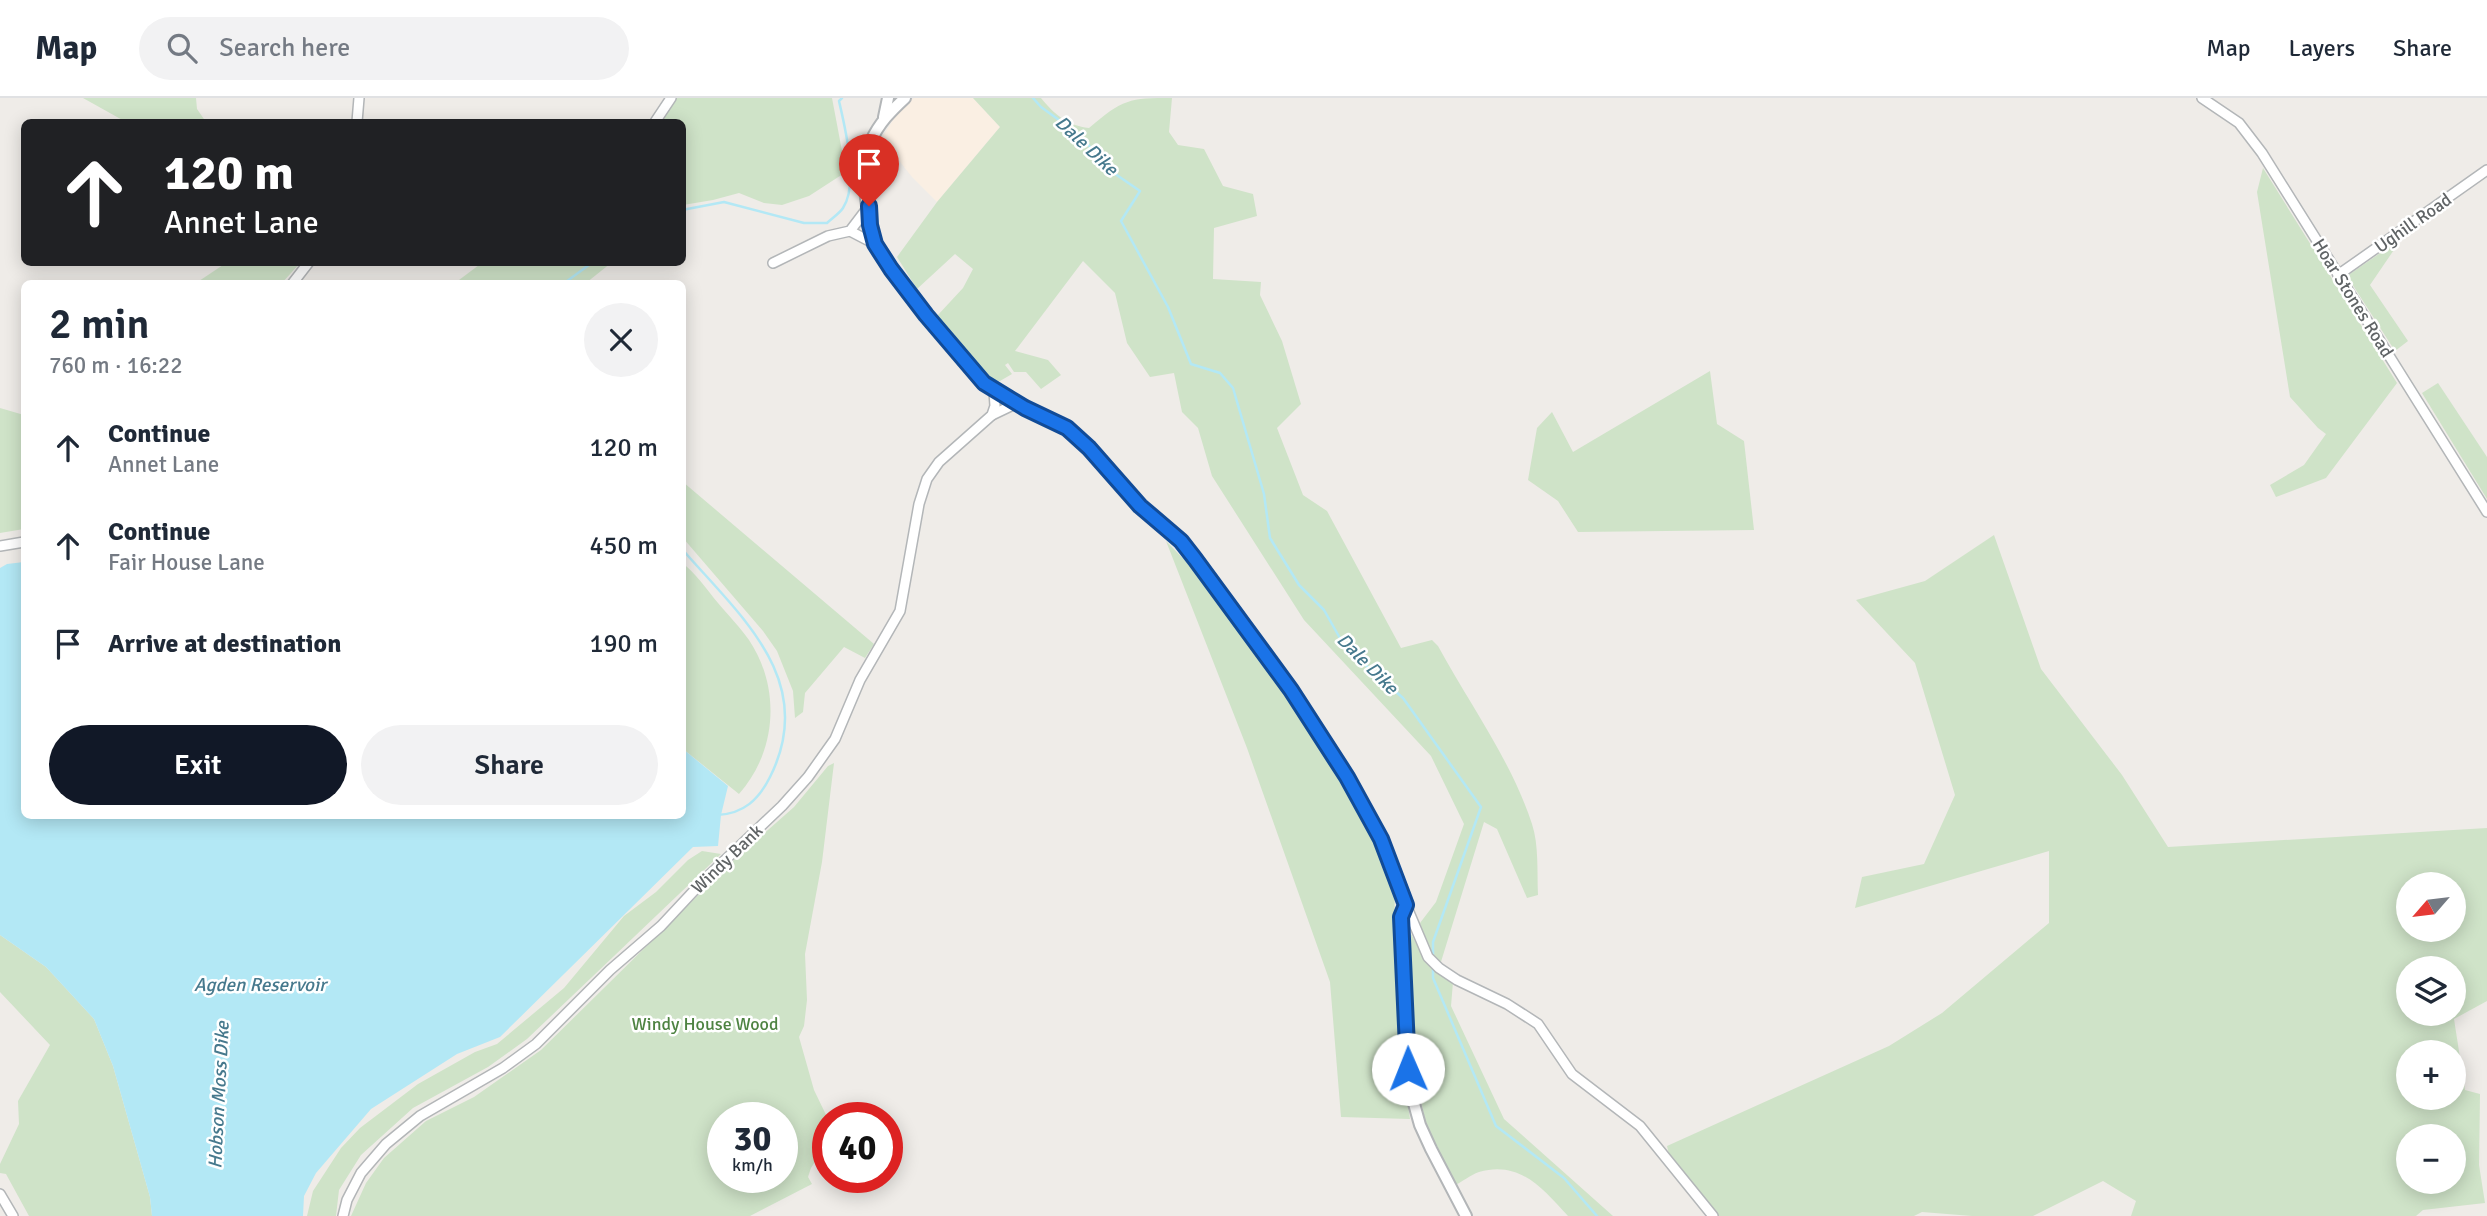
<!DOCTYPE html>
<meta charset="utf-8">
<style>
:root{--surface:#fff;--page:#f2f2f3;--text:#1f2937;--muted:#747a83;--line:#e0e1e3;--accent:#111827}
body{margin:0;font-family:Signika,sans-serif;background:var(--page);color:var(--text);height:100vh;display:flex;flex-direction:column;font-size:26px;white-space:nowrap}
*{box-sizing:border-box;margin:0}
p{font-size:23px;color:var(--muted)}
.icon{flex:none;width:38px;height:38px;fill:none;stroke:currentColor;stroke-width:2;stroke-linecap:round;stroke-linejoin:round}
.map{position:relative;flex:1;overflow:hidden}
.panel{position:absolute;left:21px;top:182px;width:665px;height:539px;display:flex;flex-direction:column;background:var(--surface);border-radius:10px;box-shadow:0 4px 18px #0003}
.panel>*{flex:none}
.top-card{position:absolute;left:21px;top:21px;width:665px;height:147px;border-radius:10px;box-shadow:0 4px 18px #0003;background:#202124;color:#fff;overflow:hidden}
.needle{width:46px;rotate:242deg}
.controls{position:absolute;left:2396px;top:774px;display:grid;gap:14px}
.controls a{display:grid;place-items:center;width:70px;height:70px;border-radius:50%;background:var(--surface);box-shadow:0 4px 18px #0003;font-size:35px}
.speed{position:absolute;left:707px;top:1004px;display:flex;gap:14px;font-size:35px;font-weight:700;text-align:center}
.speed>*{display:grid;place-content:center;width:91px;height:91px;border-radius:50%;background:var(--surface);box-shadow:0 4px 18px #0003;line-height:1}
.speed small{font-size:18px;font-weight:400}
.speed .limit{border:10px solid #d22;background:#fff;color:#111}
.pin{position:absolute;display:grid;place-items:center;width:60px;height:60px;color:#fff;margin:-72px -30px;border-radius:50% 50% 50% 0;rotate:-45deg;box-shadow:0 0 7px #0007}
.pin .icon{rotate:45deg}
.me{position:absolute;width:77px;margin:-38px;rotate:359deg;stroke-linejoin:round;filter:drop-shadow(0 0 5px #0008)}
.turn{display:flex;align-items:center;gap:24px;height:147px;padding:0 28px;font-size:32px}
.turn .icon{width:91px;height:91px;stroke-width:2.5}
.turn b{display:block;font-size:49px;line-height:60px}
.round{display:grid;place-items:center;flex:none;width:74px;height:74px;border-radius:37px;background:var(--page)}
.summary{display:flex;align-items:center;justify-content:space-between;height:119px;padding:0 28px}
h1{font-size:42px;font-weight:600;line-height:52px}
.cta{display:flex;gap:14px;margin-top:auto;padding:14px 28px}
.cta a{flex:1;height:80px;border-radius:42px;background:var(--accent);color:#fff;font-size:28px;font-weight:600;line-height:80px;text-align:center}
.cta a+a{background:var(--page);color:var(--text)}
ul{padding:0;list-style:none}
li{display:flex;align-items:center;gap:21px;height:98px;padding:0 28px}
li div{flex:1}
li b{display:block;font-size:26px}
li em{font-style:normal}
header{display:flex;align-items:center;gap:42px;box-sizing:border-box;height:98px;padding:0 35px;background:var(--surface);border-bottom:2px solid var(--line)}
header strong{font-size:33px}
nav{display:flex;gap:38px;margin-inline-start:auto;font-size:24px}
.search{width:490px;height:63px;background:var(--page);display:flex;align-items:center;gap:18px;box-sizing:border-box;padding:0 24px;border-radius:38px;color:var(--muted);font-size:26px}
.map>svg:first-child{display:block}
.commercial{fill:#faefe3}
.green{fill:#cfe3c8;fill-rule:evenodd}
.water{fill:#b3e8f5}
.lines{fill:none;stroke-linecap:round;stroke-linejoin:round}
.stream{stroke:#b3e8f5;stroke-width:2.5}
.minor-casing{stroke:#b3b6b8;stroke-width:12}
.tertiary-casing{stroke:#b3b6b8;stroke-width:14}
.minor{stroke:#fff;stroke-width:9}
.tertiary{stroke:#fff;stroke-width:10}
.route-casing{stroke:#114b97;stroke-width:18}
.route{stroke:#1a73e8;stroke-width:12}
.labels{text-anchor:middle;stroke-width:5;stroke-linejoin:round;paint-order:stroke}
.street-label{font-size:18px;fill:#606466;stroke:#fff}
.park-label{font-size:18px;fill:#4e8342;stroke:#fff}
.water-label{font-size:19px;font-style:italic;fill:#46798d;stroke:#fff}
</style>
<header>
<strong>Map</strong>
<div class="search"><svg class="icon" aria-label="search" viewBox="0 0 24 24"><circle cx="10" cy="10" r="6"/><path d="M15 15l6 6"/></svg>Search here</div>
<nav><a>Map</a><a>Layers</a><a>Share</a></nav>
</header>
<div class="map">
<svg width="2487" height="1118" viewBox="0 0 2487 1118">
<rect width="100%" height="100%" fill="#efece8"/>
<!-- commercial -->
<path class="commercial" d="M914,0H973L1000,29L937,104L912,79L897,60L896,52L882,40L899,12Z"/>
<!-- green -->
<g class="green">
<path d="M83,0H196L197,11L206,24H126Z"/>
<path d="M677,0H832L846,74L809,98L782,107L764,105L739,95L713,102L683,107L682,24H659L662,13Z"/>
<path d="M973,0H1041C1054,16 1068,28 1089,30C1123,1 1129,0 1172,0L1169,34L1178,47L1204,51L1223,88L1253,96L1257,118L1214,130L1213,181L1261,184L1260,197L1282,243L1301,306L1277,330L1303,397L1327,413L1401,550L1432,542L1438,548C1470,607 1511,662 1532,726C1539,747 1537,775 1538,797L1527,800L1497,731L1484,724L1440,867L1430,857L1420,825L1436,804L1464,726L1431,658L1304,522L1212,378L1198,330L1182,314L1174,275L1150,279L1127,245L1115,195L1083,163L1015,253L1048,262L1061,277L1041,291L1026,274H1014L1008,265L1005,267L1012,276L1000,283L990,282L937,218L963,190L973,171L955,156L917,191L897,159L937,104L1000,29Z"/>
<path d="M2263,70L2397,285L2326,380L2276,399L2270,387L2304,367L2326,336L2318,330L2290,299L2257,94Z"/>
<path d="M2402,140L2370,187L2408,243L2395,253L2347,178Z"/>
<path d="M483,164H611V165L586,185H455Z"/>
<path d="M226,165V164L300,165L282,185H196Z"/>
<path d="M1710,273L1717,326L1744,343L1754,432L1578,434L1558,403L1528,382L1537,330L1552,314L1573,354Z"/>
<path d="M2438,285L2487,359V401L2422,295Z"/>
<path d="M0,310L24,317V431L0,435Z"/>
<path d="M683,384L874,546L865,560L844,549L805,595L803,614L795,620L793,593L777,553L763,533L683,440Z"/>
<path d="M1994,437L2041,571L2122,677L2168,749L2487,730V903L2454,921L2465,992L2480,996L2479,1067L2485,1105L2423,1112L2416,1118H2131L2136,1103L2103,1083L2033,1118H1972L1922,1114L1914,1118H1718L1670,1061L1667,1048L1889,948L1942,915L2049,825V753L1855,810L1862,779L1924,766L1955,697L1915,565L1856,502L1925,483ZM2408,786H2454V831H2408ZM2408,870H2454V915H2408ZM2408,954H2454V999H2408ZM2408,1038H2454V1083H2408Z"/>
<path d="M1166,443L1197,475L1240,532L1325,655L1343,684L1395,785L1394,840L1402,970L1410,1021L1341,1019L1330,884L1247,650Z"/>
<path d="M682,465C695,474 707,492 718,505C728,517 740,529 749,542C781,590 777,653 739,696L683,651Z"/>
<path d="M834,665L822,764L805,856L807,902L804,928L799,939L814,992L828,1021V1043L811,1070L808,1079L812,1086L750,1118H351L366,1085L384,1060L426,1023L474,999L541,952L736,760L794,709L828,668ZM723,1020H782V1080H723Z"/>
<path d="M702,753L721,756L527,941L488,969L413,1010L361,1057L339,1092L336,1118H307L313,1093L341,1050L360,1030L418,986L475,954L497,946L564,890L624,818L656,794L688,762Z"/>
<path d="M1410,834L1426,864L1453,884L1451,908L1504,1021L1613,1118H1568C1543,1091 1520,1062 1479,1074C1470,1077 1462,1084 1454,1088L1426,1027L1414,969Z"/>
<path d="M0,837L46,869L94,921L113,968L150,1099L152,1118H29L6,1076L0,1075V1066L19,1026L18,1003L50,947L0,894Z"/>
</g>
<!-- water -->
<path class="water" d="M24,464V718H682L683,651L728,688L721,717L718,748L693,749L500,939L457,956L371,1011L316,1075L304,1098L303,1118H152L150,1099L113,968L94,921L46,869L0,837V470L7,466Z"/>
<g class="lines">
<!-- stream -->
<g class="stream">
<path d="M1033,0L1041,9L1081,38L1108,71L1140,93L1121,123L1168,209L1191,266L1220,275L1233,290L1264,396L1270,440L1299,487L1324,512L1345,549L1403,600L1481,709L1433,844V858"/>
<path d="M682,112L724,104L804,125H827C832,120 839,116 843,110C859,86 845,29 839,3L842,0"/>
<path d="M563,186L593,164"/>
<path d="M682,451C739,517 819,582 770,679C759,701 744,716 717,717"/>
<path d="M1433,869V880L1496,1028L1564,1080L1597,1118"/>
</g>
<!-- minor casing -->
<g class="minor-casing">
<g id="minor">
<path d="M2202,0L2239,25L2262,55L2487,414"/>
<path d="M357,24L359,0"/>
<path d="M655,24L671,0"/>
<path d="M850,133L875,146"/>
<path d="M773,165L828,138L850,133L869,108"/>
<path d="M2338,177L2487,72"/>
<path d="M292,186L309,164"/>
<path d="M992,317L1017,305"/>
<path d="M0,448L24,444"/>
<path d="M1406,807L1428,859L1439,870L1457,882L1507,906L1538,926L1572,976L1640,1028L1713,1118"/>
<path d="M0,1096L13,1118"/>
<path d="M343,1118L347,1102L361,1075L386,1046L420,1018L503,970L536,946L610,872L661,828L704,782L782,708L808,679L835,641L860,582L900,513L919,406L927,381L939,364L992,317L995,308L994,293"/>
</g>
</g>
<!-- tertiary casing -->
<g class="tertiary-casing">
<g id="tertiary">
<path d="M905,0C891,13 879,25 871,43C858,68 867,133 882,156L926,217L984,285L1025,310L1067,330L1089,350L1140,408L1181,443L1195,461L1291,592L1347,679L1387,754L1406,807L1401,819L1408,970L1413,1002L1420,1027L1431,1051L1466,1118"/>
<path d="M884,19L888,0"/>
</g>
</g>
<!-- minor -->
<use href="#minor" class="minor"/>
<!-- tertiary -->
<use href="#tertiary" class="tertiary"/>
</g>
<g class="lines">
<!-- route casing -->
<g class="route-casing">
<path id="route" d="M869,108L870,127L875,146L891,171L926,217L984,285L1025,310L1067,330L1089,350L1140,408L1181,443L1195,461L1291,592L1347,679L1381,741L1406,807L1401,819L1408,971"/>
</g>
<!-- route -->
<use href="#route" class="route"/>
</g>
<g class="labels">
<!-- street labels -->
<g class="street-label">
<text transform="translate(2413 125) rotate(-35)" y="6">Ughill Road</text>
<text transform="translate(2353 200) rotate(58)" y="6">Hoar Stones Road</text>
<text transform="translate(727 761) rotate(-44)" y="6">Windy Bank</text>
</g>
<!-- park labels -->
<g class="park-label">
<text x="705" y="932">Windy House Wood</text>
</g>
<!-- water labels -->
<g class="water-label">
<text transform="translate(1087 47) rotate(43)" y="7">Dale Dike</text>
<text transform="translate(1368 565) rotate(45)" y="7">Dale Dike</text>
<text x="260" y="893">Agden Reservoir</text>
<text transform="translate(218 997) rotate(-87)" y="7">Hobson Moss Dike</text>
</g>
</g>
</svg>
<div class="controls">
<a><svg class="needle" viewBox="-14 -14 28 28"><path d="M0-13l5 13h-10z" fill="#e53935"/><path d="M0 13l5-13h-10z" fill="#747a83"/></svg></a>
<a><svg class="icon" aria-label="layers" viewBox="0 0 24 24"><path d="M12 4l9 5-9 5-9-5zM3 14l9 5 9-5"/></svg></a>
<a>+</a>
<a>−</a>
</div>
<div class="speed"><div>30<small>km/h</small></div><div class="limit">40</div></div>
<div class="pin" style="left:869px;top:108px;background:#d93025"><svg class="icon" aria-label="arrive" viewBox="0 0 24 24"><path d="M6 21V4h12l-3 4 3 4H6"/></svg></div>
<svg class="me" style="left:1408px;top:971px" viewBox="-20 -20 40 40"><circle r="19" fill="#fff"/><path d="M0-13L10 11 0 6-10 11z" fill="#1a73e8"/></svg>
<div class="top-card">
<div class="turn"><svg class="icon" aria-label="ahead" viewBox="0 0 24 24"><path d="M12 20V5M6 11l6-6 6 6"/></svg><div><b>120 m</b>Annet Lane</div></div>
</div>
<section class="panel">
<div class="summary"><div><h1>2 min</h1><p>760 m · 16:22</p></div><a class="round"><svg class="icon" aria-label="close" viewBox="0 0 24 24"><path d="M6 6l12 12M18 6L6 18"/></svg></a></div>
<ul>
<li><svg class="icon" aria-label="ahead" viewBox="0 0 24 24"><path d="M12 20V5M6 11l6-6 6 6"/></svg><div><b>Continue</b><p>Annet Lane</p></div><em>120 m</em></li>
<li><svg class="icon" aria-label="ahead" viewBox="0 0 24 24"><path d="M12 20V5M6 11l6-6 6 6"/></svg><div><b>Continue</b><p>Fair House Lane</p></div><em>450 m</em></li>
<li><svg class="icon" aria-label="arrive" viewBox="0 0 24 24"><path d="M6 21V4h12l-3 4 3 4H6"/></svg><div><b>Arrive at destination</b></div><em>190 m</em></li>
</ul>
<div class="cta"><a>Exit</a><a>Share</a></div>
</section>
</div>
